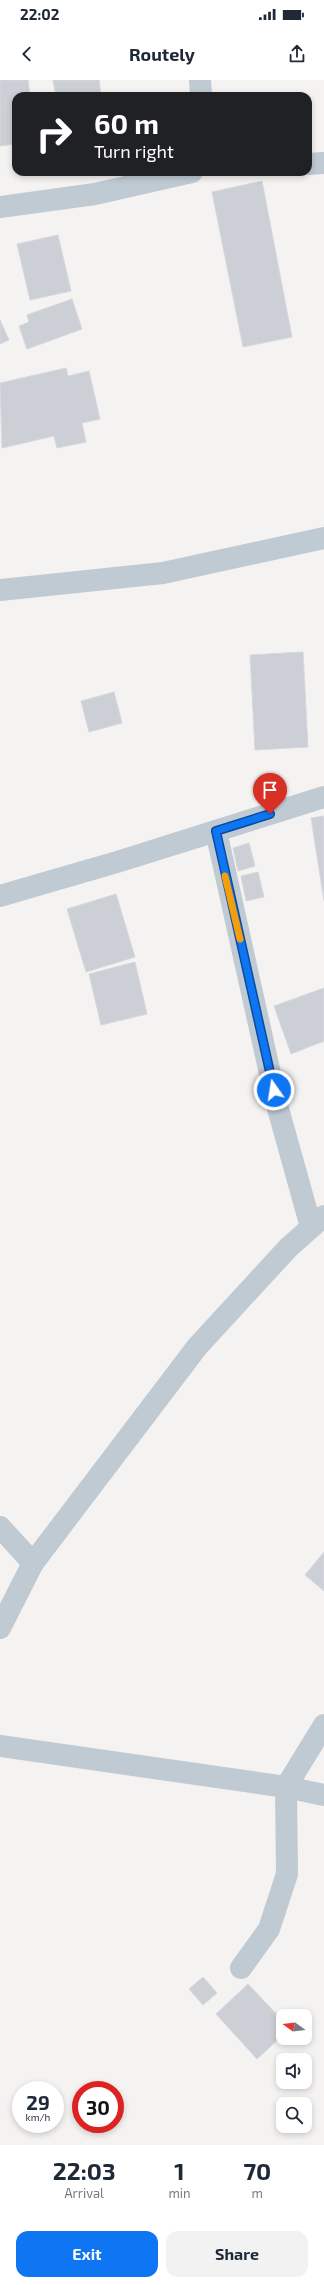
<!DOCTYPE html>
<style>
:root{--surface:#fff;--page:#f2f2f3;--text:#1f2937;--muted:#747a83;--accent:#0e75f3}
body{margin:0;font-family:"Exo 2",sans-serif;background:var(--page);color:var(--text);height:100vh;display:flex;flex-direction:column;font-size:15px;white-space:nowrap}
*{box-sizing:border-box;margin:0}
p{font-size:13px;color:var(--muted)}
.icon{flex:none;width:22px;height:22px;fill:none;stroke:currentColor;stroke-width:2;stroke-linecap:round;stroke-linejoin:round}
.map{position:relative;height:2065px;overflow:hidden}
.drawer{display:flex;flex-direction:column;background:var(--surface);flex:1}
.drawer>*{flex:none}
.top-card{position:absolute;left:12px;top:12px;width:300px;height:84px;border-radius:12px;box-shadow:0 2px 6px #0003;background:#202124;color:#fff;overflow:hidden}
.needle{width:26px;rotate:285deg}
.controls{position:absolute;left:276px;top:1929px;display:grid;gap:8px}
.controls a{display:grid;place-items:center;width:36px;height:36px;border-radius:8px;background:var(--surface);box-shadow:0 2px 6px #0003;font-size:20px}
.speed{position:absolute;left:12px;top:2001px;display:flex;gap:8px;font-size:20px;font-weight:700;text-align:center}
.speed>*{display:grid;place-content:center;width:52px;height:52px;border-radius:50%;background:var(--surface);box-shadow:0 2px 6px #0003;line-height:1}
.speed small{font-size:10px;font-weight:400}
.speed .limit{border:6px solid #d22;background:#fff;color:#111}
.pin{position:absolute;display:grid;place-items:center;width:34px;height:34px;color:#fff;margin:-41px -17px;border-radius:50% 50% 50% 0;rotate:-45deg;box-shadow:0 0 4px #0007}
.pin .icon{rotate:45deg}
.me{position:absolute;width:44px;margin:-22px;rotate:347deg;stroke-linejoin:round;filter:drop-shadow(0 0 3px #0008)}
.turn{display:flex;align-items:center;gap:14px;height:84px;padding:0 16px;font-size:18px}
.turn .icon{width:52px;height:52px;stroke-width:2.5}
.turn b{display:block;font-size:28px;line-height:34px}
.eta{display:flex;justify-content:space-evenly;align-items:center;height:68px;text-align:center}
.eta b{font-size:24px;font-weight:700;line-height:28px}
.primary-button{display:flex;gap:8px;margin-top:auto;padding:8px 16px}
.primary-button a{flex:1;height:46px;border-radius:12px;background:var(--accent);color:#fff;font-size:16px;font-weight:700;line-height:46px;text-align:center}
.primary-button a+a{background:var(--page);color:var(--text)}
.status{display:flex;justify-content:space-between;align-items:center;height:28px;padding:0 20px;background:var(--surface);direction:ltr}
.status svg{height:11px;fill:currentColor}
header{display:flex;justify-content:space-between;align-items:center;height:52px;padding:0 16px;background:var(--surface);font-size:18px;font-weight:700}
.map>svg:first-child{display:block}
.building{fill:#cccfd5;stroke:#d6d8de}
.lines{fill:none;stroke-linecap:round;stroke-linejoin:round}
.street{stroke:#c0cad2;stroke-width:22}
.route-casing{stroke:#094c9e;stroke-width:10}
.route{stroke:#0e75f3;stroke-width:7}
.slow{stroke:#f59e0b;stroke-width:7}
</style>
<div class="status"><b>22:02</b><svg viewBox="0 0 49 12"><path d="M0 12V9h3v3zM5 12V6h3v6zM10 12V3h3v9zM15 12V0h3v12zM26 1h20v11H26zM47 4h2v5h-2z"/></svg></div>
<header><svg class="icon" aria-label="back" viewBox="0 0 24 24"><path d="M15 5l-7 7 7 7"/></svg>Routely<svg class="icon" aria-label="share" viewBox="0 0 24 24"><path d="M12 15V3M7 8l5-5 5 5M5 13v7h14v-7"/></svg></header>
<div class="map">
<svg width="324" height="2065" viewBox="0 0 324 2065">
<rect width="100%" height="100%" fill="#f5f2f2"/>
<!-- building -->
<g class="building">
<path d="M0,0H28L30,16H16V64L0,66Z"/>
<path d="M53,0H99L101,16H56Z"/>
<path d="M262,101L292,257L243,267L212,112Z"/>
<path d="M58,155L71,211L30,220L17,164Z"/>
<path d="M72,219L82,249L27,269L19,246L29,242L27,235Z"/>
<path d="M0,240L9,260L0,264Z"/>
<path d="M66,288L68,296L89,291L100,339L82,343L86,362L57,368L54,356L2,368L0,303Z"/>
<path d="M303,572L308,667L255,670L250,575Z"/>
<path d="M114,612L122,643L89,652L81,621Z"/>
<path d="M324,736V821L311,738Z"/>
<path d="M249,763L255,786L238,791L233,768Z"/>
<path d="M258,792L264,817L246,821L241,796Z"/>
<path d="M116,814L135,877L86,892L67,829Z"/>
<path d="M135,882L147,934L101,945L89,894Z"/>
<path d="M324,908V961L291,974L274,926Z"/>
<path d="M324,1472V1511L305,1495Z"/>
<path d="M203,1897L217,1913L203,1925L189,1909Z"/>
<path d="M248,1904L283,1941V1955L257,1979L216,1934Z"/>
</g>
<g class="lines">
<!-- street -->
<g class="street">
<path d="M200,0L201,16"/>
<path d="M308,84L324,83"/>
<path d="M0,127L95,114L192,92"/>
<path d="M0,510L163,493L324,458"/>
<path d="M216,751L277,1025L311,1147"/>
<path d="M0,816L117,782L324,717"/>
<path d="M0,1447L33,1483"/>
<path d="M0,1548L33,1483L197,1267L288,1168L324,1136"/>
<path d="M0,1666L286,1707L324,1715"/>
<path d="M241,1888L269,1849L287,1794L286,1707L324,1645"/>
</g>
</g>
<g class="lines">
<!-- route casing -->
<g class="route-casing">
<path id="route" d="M270,734L216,751L274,1010"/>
</g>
<!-- route -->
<use href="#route" class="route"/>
<!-- slow -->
<path class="slow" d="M225,796L240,859"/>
</g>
</svg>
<div class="controls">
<a><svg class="needle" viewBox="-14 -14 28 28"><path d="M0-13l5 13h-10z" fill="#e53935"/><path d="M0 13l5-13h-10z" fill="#747a83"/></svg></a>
<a><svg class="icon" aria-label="sound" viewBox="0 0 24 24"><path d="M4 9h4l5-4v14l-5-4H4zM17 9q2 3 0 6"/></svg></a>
<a><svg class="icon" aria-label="search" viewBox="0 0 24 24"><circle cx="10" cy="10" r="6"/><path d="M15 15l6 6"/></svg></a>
</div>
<div class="speed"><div>29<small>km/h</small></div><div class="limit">30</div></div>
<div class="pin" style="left:270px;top:734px;background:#d93025"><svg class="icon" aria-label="arrive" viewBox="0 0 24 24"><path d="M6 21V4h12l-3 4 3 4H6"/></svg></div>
<svg class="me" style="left:274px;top:1010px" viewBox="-20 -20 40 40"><circle r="17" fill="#0e75f3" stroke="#fff" stroke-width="3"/><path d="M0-11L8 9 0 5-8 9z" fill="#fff"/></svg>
<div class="top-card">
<div class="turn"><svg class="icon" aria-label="right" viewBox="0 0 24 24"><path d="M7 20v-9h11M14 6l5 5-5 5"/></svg><div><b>60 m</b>Turn right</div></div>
</div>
</div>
<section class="drawer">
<div class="eta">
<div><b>22:03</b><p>Arrival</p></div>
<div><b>1</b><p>min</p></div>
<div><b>70</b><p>m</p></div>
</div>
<div class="primary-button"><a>Exit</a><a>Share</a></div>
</section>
